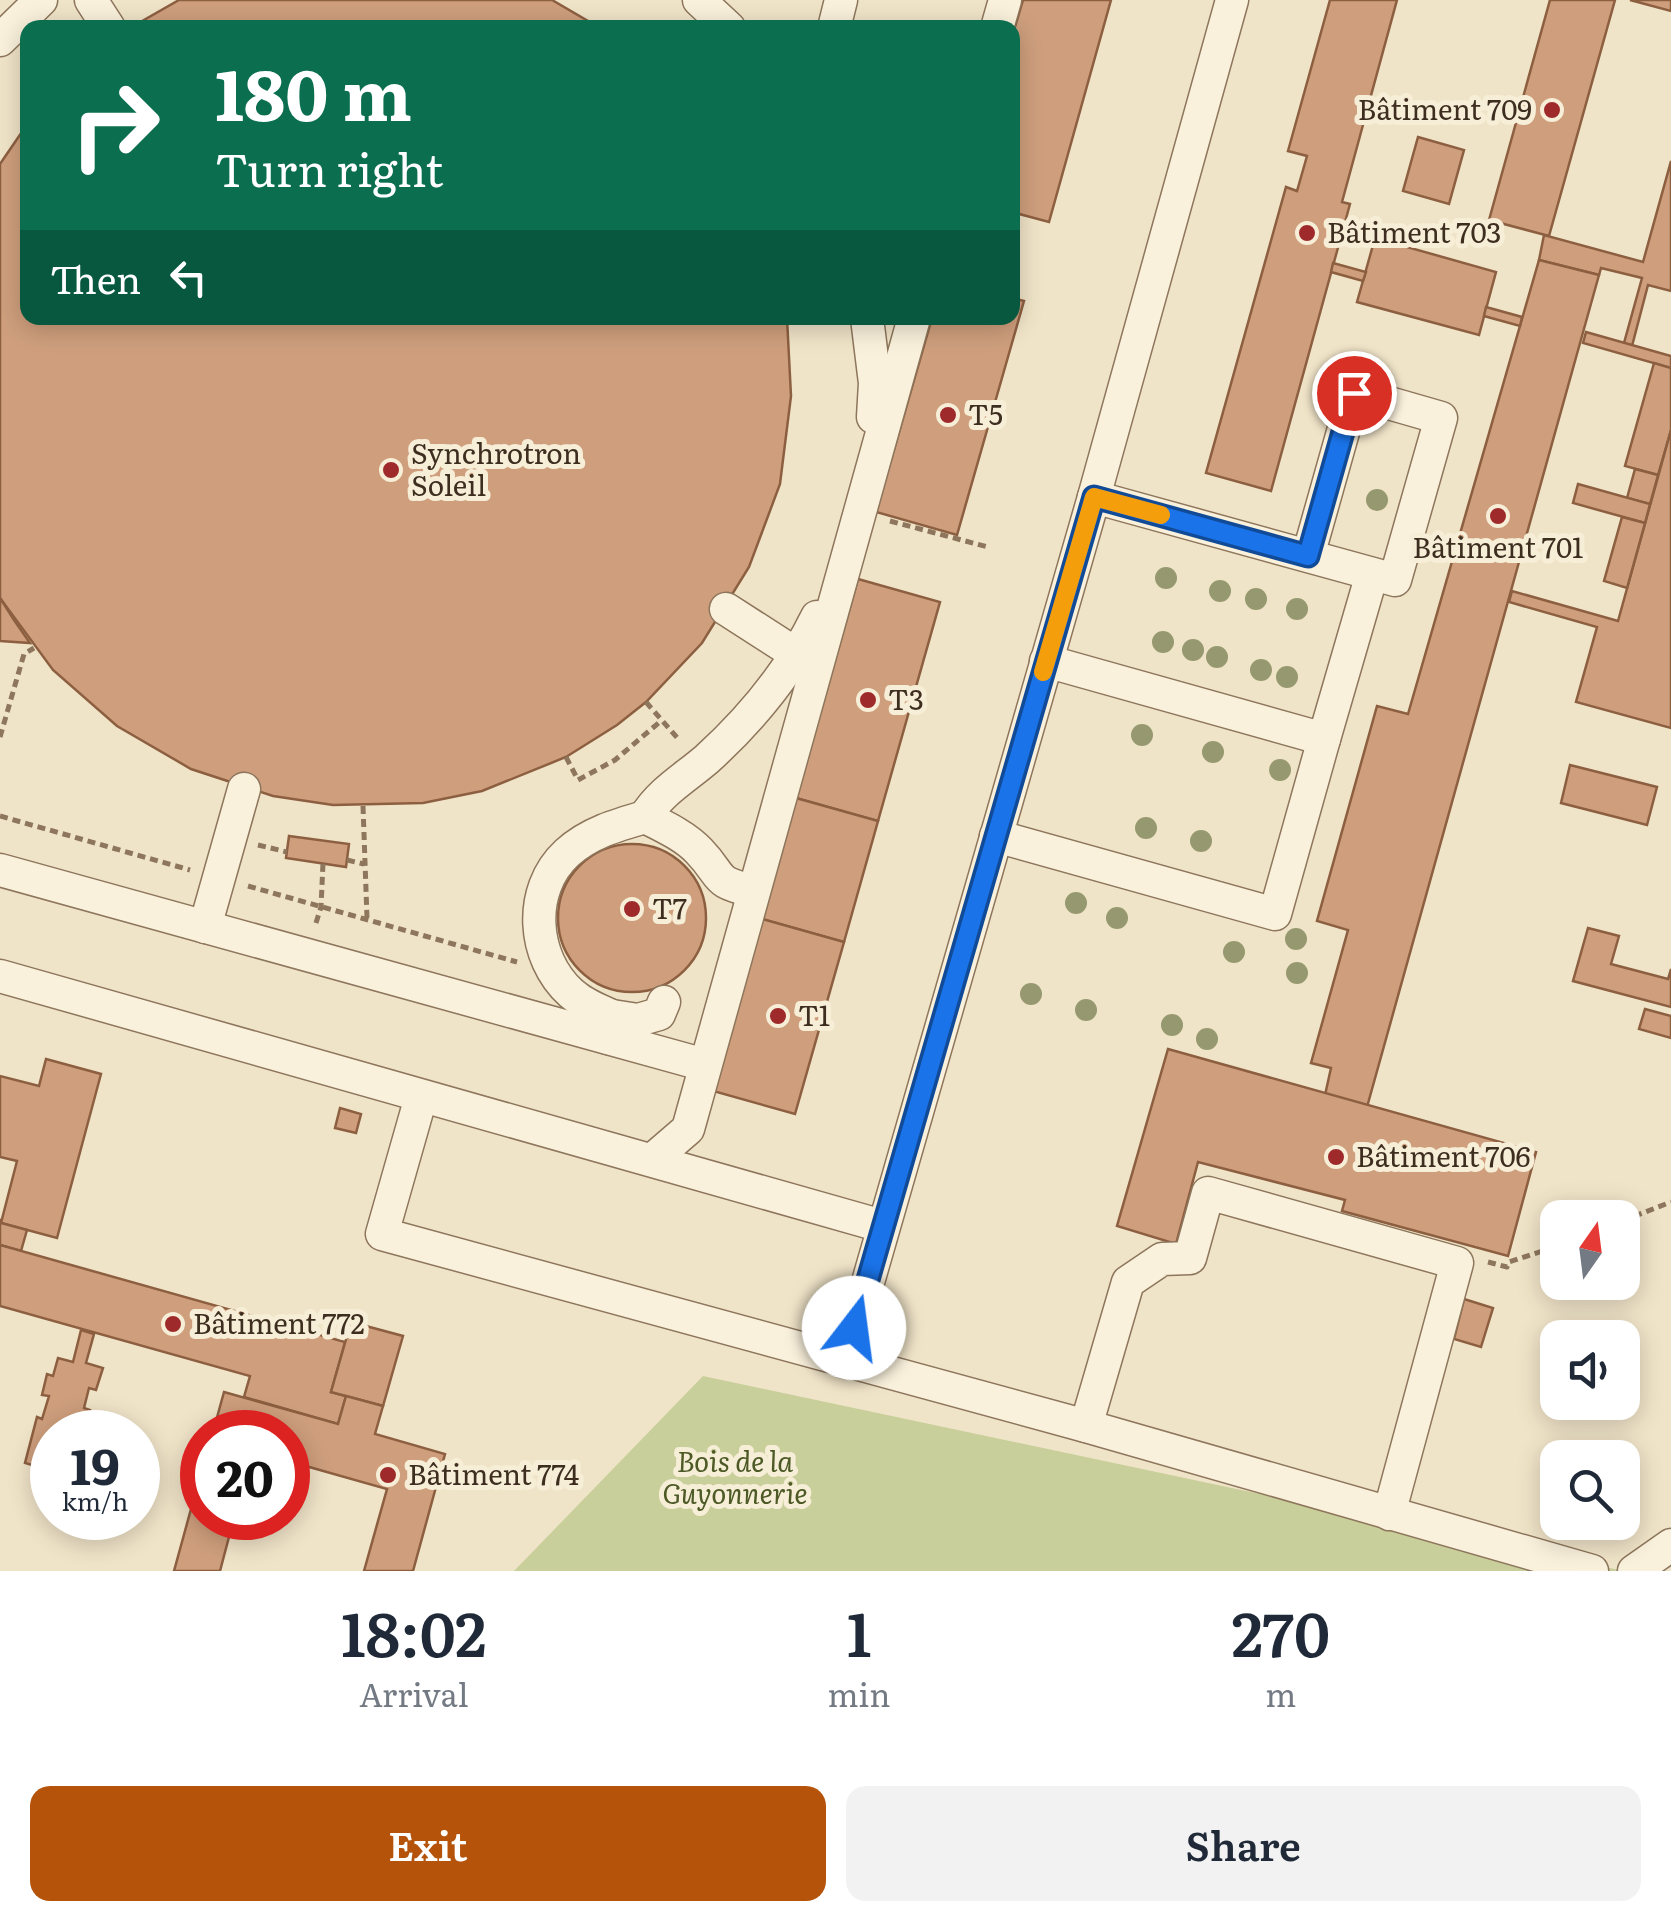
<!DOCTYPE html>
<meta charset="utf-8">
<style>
:root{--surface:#fff;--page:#f2f2f3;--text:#1f2937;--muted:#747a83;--accent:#b45309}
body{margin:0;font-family:Literata,serif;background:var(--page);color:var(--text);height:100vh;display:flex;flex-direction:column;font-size:38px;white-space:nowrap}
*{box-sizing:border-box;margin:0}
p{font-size:32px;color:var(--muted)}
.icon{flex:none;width:55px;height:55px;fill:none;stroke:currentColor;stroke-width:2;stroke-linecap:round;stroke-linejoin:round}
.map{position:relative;height:1571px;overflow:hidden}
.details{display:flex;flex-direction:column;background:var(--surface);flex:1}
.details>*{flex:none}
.guide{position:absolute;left:20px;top:20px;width:1000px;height:305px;border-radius:20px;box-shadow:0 5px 25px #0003;background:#0b6e4f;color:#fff;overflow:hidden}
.needle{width:65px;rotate:14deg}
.buttons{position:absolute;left:1540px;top:1200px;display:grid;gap:20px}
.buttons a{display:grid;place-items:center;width:100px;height:100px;border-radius:20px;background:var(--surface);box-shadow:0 5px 25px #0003;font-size:50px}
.speed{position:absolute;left:30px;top:1410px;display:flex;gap:20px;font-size:50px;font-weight:700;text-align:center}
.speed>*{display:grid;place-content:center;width:130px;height:130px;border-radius:50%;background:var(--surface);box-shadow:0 5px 25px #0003;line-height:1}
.speed small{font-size:25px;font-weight:400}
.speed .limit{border:15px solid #d22;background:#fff;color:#111}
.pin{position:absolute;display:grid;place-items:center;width:85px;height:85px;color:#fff;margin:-42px;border:5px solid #fff;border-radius:50%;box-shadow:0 2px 10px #0007}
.me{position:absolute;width:110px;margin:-55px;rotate:15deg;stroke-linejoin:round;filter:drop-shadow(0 0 8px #0008)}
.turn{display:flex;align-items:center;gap:35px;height:210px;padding:0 30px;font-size:45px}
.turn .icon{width:130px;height:130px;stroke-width:2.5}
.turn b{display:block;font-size:70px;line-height:85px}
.then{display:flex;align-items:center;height:95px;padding:0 30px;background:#0003;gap:20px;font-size:38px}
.eta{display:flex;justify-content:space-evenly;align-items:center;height:170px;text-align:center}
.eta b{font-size:60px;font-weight:600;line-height:70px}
.button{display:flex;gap:20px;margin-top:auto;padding:20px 30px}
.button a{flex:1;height:115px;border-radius:20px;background:var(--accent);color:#fff;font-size:40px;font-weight:600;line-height:115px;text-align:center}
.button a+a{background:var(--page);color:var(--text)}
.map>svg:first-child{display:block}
.green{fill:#c9cf9b}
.building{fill:#cf9f7d;stroke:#8d5f41;stroke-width:2.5}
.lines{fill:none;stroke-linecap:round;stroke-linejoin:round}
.minor-casing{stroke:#8d765c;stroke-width:35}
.path{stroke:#8d765c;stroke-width:5;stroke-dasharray:8 5;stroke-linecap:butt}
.minor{stroke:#faf1dc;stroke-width:32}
.tree{fill:#96986f}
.route-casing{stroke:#114b97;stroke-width:25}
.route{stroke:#1a73e8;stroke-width:18}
.slow{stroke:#f59e0b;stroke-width:18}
.poi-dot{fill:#9e2a2b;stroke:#f7eed8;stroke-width:4}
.labels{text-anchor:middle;stroke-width:10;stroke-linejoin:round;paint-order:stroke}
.poi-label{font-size:28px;fill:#3d2e20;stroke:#f7eed8;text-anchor:start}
.park-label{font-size:28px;font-style:italic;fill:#4d5a26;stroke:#f7eed8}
</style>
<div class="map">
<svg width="1671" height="1571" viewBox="0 0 1671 1571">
<rect width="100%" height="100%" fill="#f0e4c8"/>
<!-- green -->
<path class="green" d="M703,1376L1624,1571H514Z"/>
<!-- building -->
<g class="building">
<path d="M179,0H552L600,28H130Z"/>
<path d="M1023,0H1111L1049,222L1012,212V37Z"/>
<path d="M1330,0H1397L1342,202L1350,204L1271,491L1206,473L1286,187L1297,191L1307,156L1288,151Z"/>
<path d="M1550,0H1615L1549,236L1489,220Z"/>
<path d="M1630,0H1671V11Z"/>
<path d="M28,123V318H787L791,396L780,484L749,567L702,643L646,702L617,725L566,757L482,791L423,803L333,805L273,796L191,769L117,726L53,670L0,598V164Z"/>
<path d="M1418,137L1464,150L1449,204L1403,191Z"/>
<path d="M1671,161V291L1648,285L1632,346L1624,343L1642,278L1601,268L1599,275L1539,260L1544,235L1643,262Z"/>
<path d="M1375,238L1496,272L1479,335L1357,302Z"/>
<path d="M1539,260L1599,275L1367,1107L1325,1095L1331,1068L1311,1063L1348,930L1317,921L1377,706L1408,714Z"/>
<path d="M1333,263L1366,272L1363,281L1331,272Z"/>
<path d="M1012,298L1024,301L957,535L876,512L932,318H1012Z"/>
<path d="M1486,307L1522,317L1520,326L1484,316Z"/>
<path d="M1586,332L1671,356V368L1583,343Z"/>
<path d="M1654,363L1671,368V430L1658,475L1625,466Z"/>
<path d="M1671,430V728L1576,702L1597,627L1509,602L1512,591L1618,621Z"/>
<path d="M1635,469L1658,475L1650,504L1627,498Z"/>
<path d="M1578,484L1650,504L1645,523L1573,503Z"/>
<path d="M1622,517L1645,523L1627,588L1604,581Z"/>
<path d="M858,579L940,602L878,821L796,798Z"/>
<path d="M0,598L14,620L30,643L0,641Z"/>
<path d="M1570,765L1657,787L1647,825L1561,803Z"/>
<path d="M796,798L878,821L844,942L762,919Z"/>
<path d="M289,836L349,844L346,867L286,858Z"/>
<circle cx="632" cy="918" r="74"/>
<path d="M762,919L844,942L795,1114L713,1091Z"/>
<path d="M1588,928L1619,936L1611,964L1668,979L1671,969V1007L1573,981Z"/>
<path d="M1645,1009L1671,1016V1038L1639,1029Z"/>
<path d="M1168,1049L1536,1152L1508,1256L1342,1211L1345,1200L1198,1162L1176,1244L1117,1226Z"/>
<path d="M46,1059L101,1074L57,1238L1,1223L17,1161L0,1157V1076L39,1086Z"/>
<path d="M340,1108L361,1114L356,1133L335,1128Z"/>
<path d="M0,1219L1,1223L27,1230L21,1251L0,1245Z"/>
<path d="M0,1245L345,1342L331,1392L346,1396L338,1424L244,1397L250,1376L0,1306Z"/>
<path d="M1464,1299L1493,1308L1481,1347L1454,1339Z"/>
<path d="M351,1322L403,1336L383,1406L331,1392Z"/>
<path d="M81,1330L94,1334L86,1363L103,1368L96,1390L89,1388L84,1408L90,1410L85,1429L52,1432V1471L25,1463L37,1417L42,1419L49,1396L42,1395L47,1374L53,1376L58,1358L73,1362Z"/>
<path d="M224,1392L338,1424L346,1396L383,1406L375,1434L445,1454L413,1571H364L387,1489L288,1461V1432H213Z"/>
<path d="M202,1469V1518H234L220,1571H174Z"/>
</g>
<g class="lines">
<!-- minor casing -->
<g class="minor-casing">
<g id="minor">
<path d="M91,0L109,28"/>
<path d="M699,0L729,28"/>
<path d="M834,28L841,0"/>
<path d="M997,28L1005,0"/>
<path d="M0,40L41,0"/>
<path d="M867,318L875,383L873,417"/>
<path d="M1094,497L1395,580L1441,418L1354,393L1308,556"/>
<path d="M726,609L796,654"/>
<path d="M1046,661L1324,739L1372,574"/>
<path d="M645,817C660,792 685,778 707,759C751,719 791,670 817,617"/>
<path d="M996,836L1275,914L1324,739"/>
<path d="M0,870L705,1065"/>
<path d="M205,927L244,789"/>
<path d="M0,976L882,1226"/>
<path d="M612,1016L638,1020L659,1014L664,1002"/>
<path d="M608,1038L612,1016C598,1010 583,1004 571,993C532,958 527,890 567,853C589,833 617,825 645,817C663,826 685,836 699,851C725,878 711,881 753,891"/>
<path d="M421,1097L382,1234L1086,1426L1592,1571"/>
<path d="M652,1160L688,1129L914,318"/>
<path d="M845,1362L1094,497L1232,0"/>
<path d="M1086,1426L1128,1282L1162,1259L1190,1258L1208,1193L1457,1263L1389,1514"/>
<path d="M1634,1571L1671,1545"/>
</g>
</g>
<!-- path -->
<g class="path">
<path d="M890,521L988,547"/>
<path d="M646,702L680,741"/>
<path d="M0,737L24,654L34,648"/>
<path d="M566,757L578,780L615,760L662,720"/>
<path d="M363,806L367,918"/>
<path d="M0,816L190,870"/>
<path d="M258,845L287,852"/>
<path d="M347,860L364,864"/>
<path d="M248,886L517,962"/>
<path d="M316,923L321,907L323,863"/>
<path d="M1622,1221L1671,1202"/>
<path d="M1488,1262L1507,1267L1509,1262L1558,1246"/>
</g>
<!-- minor -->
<use href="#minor" class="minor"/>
</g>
<!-- trees -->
<g class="tree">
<circle cx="1377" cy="500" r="11"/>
<circle cx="1166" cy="578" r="11"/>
<circle cx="1220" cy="591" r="11"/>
<circle cx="1256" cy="599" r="11"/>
<circle cx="1297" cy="609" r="11"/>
<circle cx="1163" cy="642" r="11"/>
<circle cx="1193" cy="650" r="11"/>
<circle cx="1217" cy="657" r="11"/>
<circle cx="1261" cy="670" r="11"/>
<circle cx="1287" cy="677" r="11"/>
<circle cx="1142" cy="735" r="11"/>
<circle cx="1213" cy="752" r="11"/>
<circle cx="1280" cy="770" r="11"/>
<circle cx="1146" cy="828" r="11"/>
<circle cx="1201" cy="841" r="11"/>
<circle cx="1076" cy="903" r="11"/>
<circle cx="1117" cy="918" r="11"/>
<circle cx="1296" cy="939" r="11"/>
<circle cx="1234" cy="952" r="11"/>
<circle cx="1297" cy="973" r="11"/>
<circle cx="1031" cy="994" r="11"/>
<circle cx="1086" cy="1010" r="11"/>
<circle cx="1172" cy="1025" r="11"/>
<circle cx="1207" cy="1039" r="11"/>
</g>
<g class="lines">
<!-- route casing -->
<g class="route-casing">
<path id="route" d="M854,1328L1094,497L1308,556L1354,393"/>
</g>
<!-- route -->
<use href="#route" class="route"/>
<!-- slow -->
<path class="slow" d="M1043,672L1094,497L1161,515"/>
</g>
<!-- markers -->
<g class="poi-dot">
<circle cx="1552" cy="110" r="10"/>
<circle cx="1307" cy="233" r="10"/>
<circle cx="948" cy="415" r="10"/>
<circle cx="391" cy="470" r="10"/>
<circle cx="1498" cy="516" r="10"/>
<circle cx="868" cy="700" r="10"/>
<circle cx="632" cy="909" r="10"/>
<circle cx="778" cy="1016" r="10"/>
<circle cx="1336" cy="1157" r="10"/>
<circle cx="173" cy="1324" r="10"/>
<circle cx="388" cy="1475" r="10"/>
</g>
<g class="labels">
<!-- poi labels -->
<g class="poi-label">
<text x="1532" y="120" text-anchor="end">Bâtiment 709</text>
<text x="1327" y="243">Bâtiment 703</text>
<text x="968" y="425">T5</text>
<text x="411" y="464">Synchrotron<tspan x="411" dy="32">Soleil</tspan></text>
<text x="1498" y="558" text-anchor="middle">Bâtiment 701</text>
<text x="888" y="710">T3</text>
<text x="652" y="919">T7</text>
<text x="798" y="1026">T1</text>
<text x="1356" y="1167">Bâtiment 706</text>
<text x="193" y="1334">Bâtiment 772</text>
<text x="408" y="1485">Bâtiment 774</text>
</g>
<!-- park labels -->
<g class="park-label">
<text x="735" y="1472">Bois de la<tspan x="735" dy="32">Guyonnerie</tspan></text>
</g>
</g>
</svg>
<div class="buttons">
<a><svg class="needle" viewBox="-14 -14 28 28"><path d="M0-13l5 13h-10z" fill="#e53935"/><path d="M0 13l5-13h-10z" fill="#747a83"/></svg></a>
<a><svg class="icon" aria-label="sound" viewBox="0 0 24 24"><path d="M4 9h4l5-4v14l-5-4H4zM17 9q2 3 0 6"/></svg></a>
<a><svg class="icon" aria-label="search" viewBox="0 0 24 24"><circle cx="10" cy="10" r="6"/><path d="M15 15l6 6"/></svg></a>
</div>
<div class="speed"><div>19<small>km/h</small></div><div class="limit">20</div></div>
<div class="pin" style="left:1354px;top:393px;background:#d93025"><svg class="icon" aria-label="arrive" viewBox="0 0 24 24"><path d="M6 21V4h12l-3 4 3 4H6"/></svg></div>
<svg class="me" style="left:854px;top:1328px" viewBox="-20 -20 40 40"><circle r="19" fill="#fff"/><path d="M0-13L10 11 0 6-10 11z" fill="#1a73e8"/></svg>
<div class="guide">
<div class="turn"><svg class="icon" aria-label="right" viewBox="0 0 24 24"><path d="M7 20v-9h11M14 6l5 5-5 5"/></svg><div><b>180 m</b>Turn right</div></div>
<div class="then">Then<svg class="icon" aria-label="left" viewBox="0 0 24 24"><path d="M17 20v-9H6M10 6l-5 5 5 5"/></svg></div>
</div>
</div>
<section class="details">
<div class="eta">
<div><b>18:02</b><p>Arrival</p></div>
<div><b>1</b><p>min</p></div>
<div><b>270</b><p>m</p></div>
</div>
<div class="button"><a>Exit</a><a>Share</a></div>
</section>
